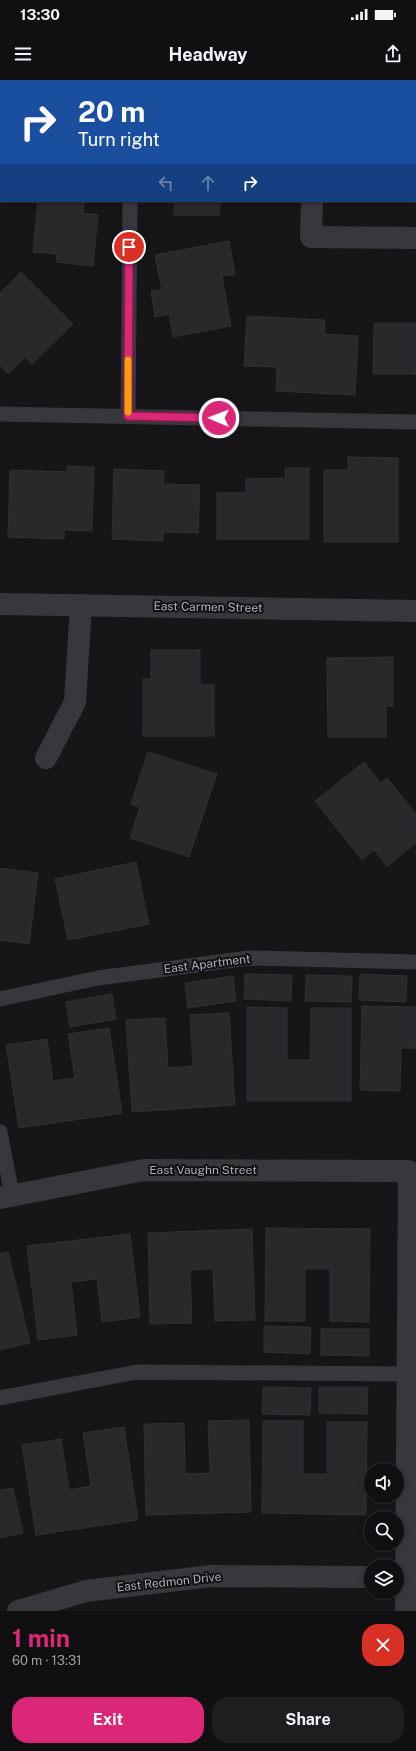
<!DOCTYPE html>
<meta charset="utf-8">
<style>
:root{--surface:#101012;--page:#1e1e20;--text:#f1f3f6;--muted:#9c9d9f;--line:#303032;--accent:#db2777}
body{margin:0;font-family:"Public Sans",sans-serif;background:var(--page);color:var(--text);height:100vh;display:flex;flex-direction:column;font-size:15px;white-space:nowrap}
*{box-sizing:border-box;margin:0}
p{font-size:13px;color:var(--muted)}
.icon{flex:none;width:22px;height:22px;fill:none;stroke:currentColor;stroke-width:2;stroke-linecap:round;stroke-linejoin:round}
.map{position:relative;height:1531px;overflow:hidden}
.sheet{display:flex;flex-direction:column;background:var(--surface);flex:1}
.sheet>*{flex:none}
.banner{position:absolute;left:0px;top:0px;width:416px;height:122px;box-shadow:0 2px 6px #0003,0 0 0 1px var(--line);background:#1a4fa0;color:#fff;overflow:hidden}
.buttons{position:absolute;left:364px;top:1383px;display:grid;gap:8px}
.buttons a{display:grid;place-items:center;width:40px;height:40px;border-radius:50%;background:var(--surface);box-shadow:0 2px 6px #0003,0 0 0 1px var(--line);font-size:20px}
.pin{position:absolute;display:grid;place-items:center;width:34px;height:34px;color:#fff;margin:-17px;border:2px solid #fff;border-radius:50%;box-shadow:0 1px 4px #0007}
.me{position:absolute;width:44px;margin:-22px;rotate:271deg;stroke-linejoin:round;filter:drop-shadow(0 0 3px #0008)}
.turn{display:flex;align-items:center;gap:14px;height:84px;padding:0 12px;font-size:18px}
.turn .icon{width:52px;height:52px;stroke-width:2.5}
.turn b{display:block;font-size:28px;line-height:34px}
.lanes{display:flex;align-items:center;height:38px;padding:0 12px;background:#0003;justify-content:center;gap:20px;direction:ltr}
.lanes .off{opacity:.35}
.round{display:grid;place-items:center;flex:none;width:42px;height:42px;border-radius:16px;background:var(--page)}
.headline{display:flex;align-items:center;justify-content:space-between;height:68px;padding:0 12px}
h1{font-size:24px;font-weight:700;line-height:30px;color:var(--accent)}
.action{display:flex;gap:8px;margin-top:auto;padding:8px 12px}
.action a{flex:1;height:46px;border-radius:16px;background:var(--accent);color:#fff;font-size:16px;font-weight:700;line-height:46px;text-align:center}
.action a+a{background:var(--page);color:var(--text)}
.status{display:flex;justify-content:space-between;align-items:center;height:28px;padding:0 20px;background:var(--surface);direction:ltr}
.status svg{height:11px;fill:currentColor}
header{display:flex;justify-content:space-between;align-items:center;height:52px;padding:0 12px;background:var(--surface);font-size:18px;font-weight:700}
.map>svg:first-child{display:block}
.building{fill:#29292c;stroke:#303034}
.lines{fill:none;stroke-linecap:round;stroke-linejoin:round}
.service{stroke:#37383d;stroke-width:15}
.minor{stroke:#37383d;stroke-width:22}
.route-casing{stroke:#8e194d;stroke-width:10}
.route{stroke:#db2777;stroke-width:7}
.slow{stroke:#f59e0b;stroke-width:7}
.labels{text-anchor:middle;stroke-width:4;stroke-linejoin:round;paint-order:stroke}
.street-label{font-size:12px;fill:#a8adb8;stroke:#111113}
</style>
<div class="status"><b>13:30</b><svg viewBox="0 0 49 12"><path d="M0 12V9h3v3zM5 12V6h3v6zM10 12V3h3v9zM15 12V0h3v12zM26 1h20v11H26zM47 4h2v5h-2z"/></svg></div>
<header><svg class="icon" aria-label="menu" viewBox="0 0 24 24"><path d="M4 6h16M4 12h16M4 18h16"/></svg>Headway<svg class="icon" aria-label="share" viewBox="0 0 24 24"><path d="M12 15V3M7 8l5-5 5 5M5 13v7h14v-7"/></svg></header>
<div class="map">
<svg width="416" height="1531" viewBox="0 0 416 1531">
<rect width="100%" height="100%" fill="#161618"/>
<!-- building -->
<g class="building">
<path d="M11,0H72L11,1Z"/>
<rect x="167" y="0" width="68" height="1"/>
<rect x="415" y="7" width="1" height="68"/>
<path d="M38,121H84L83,133L98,135L93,186L56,182L57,174L33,172Z"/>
<path d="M175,121H220L219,135H174Z"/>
<path d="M229,161L235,194L222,196L231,246L173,257L169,234L155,237L151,211L162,210L155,175Z"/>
<path d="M21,192L73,244L32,284L25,277L8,294L0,285V213Z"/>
<path d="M247,236L325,240L324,254L358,256L355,315L276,311L277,287L244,286Z"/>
<path d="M374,243H416V294H373Z"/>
<path d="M348,377L398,378V462H324V390H348Z"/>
<path d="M67,386L94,387L92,451L64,450V459L8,457L10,390L67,392Z"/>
<path d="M285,388H309V459H217V413H246V399L286,398Z"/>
<path d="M114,389L164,391L163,404L200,405L198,453L163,452V461L112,459Z"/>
<path d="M151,570H200V605H214V656H143V599H151Z"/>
<path d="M393,577V626H386V657H328L327,578Z"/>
<path d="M148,672L217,694L189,777L130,758L140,727L131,724Z"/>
<path d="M364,682L381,703L387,698L416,734V763L387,786L374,770L362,780L315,721Z"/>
<path d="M136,782L149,844L68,860L55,799Z"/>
<path d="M0,788L38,793L29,864L0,860Z"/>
<path d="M245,894L292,895L291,921L244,919Z"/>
<path d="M360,894L407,896L406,922L359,920Z"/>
<path d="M306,895L352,896L351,922L305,921Z"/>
<path d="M233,896L236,921L188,928L185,903Z"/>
<path d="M112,914L116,939L70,947L66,922Z"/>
<path d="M362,926L416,927V968H401L400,1011L360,1010Z"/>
<path d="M247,927L287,928V980H310L311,928H351V1021H247Z"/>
<path d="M229,933L235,1025L132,1032L126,940L165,938L168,988L193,986L190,935Z"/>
<path d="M109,948L122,1033L19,1048L6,965L47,959L53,1001L75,998L68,954Z"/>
<path d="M266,1148L370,1149L369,1242L330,1241V1189H305V1241H265Z"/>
<path d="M252,1149L255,1240L215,1241L213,1189L190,1190L192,1243L150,1244L148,1153Z"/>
<path d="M130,1154L140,1237L102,1242L97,1199L71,1202L77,1255L38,1260L27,1166Z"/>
<path d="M8,1172L30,1263L0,1270V1174Z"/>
<path d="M264,1246L311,1247L310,1274L264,1272Z"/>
<path d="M321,1249H369V1276L321,1275Z"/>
<path d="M263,1307L311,1308L310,1335L262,1334Z"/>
<path d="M319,1307H368L367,1334L319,1333Z"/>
<path d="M249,1340L251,1432L146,1435L144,1344L184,1343L185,1394L210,1393L208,1341Z"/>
<path d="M263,1341H303V1394H327V1342H367L366,1435L262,1433Z"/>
<path d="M124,1347L138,1440L36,1455L22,1365L61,1359L69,1410L91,1406L83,1353Z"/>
<path d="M13,1408L23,1453L0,1458V1410Z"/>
</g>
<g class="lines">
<!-- service -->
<g class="service">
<path d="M131,1V0"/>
<path d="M0,334L416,342"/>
<path d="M128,336L130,121"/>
<path d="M0,919L98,898L249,878L416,882"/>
<path d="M0,1052L12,1115"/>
<path d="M0,1318L137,1292L408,1294"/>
</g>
<!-- minor -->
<g class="minor">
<path d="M315,1V0"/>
<path d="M312,121L311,157L416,158"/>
<path d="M0,524L416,531"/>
<path d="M46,678L75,622L81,525"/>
<path d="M0,1118L144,1090L409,1091L406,1531"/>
<path d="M18,1531L86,1511L211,1496L371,1497"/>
</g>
</g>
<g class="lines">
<!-- route casing -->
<g class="route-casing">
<path id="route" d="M129,167L128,336L219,338"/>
</g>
<!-- route -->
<use href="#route" class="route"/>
<!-- slow -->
<path class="slow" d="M128,332V280"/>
</g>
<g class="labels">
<!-- street labels -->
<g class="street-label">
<text transform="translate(208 527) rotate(1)" y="4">East Carmen Street</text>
<text transform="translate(207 884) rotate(-7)" y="4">East Apartment</text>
<text x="203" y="1094">East Vaughn Street</text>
<text transform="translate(169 1502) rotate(-6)" y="4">East Redmon Drive</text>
</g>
</g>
</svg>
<div class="buttons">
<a><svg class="icon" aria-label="sound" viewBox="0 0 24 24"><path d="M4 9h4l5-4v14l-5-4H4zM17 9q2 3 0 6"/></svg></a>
<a><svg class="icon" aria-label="search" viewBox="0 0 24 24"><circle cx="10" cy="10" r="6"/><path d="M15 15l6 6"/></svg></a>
<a><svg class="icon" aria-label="layers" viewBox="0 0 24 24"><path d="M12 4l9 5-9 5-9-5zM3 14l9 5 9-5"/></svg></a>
</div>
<div class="pin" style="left:129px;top:167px;background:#d93025"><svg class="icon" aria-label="arrive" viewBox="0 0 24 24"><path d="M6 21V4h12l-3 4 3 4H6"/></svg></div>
<svg class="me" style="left:219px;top:338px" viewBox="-20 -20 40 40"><circle r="17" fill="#db2777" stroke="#fff" stroke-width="3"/><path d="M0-11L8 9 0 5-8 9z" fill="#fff"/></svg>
<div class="banner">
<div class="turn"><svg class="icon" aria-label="right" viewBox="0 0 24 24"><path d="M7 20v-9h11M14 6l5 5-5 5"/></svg><div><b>20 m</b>Turn right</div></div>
<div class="lanes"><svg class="icon off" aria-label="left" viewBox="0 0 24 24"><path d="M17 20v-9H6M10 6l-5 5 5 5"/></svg><svg class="icon off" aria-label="ahead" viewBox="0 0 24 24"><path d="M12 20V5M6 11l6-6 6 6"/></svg><svg class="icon" aria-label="right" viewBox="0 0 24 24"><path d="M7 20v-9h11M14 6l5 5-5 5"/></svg></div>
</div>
</div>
<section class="sheet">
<div class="headline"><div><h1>1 min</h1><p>60 m · 13:31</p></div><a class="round" style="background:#d93025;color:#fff"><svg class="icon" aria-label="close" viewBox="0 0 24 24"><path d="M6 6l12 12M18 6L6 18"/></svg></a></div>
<div class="action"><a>Exit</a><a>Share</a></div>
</section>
